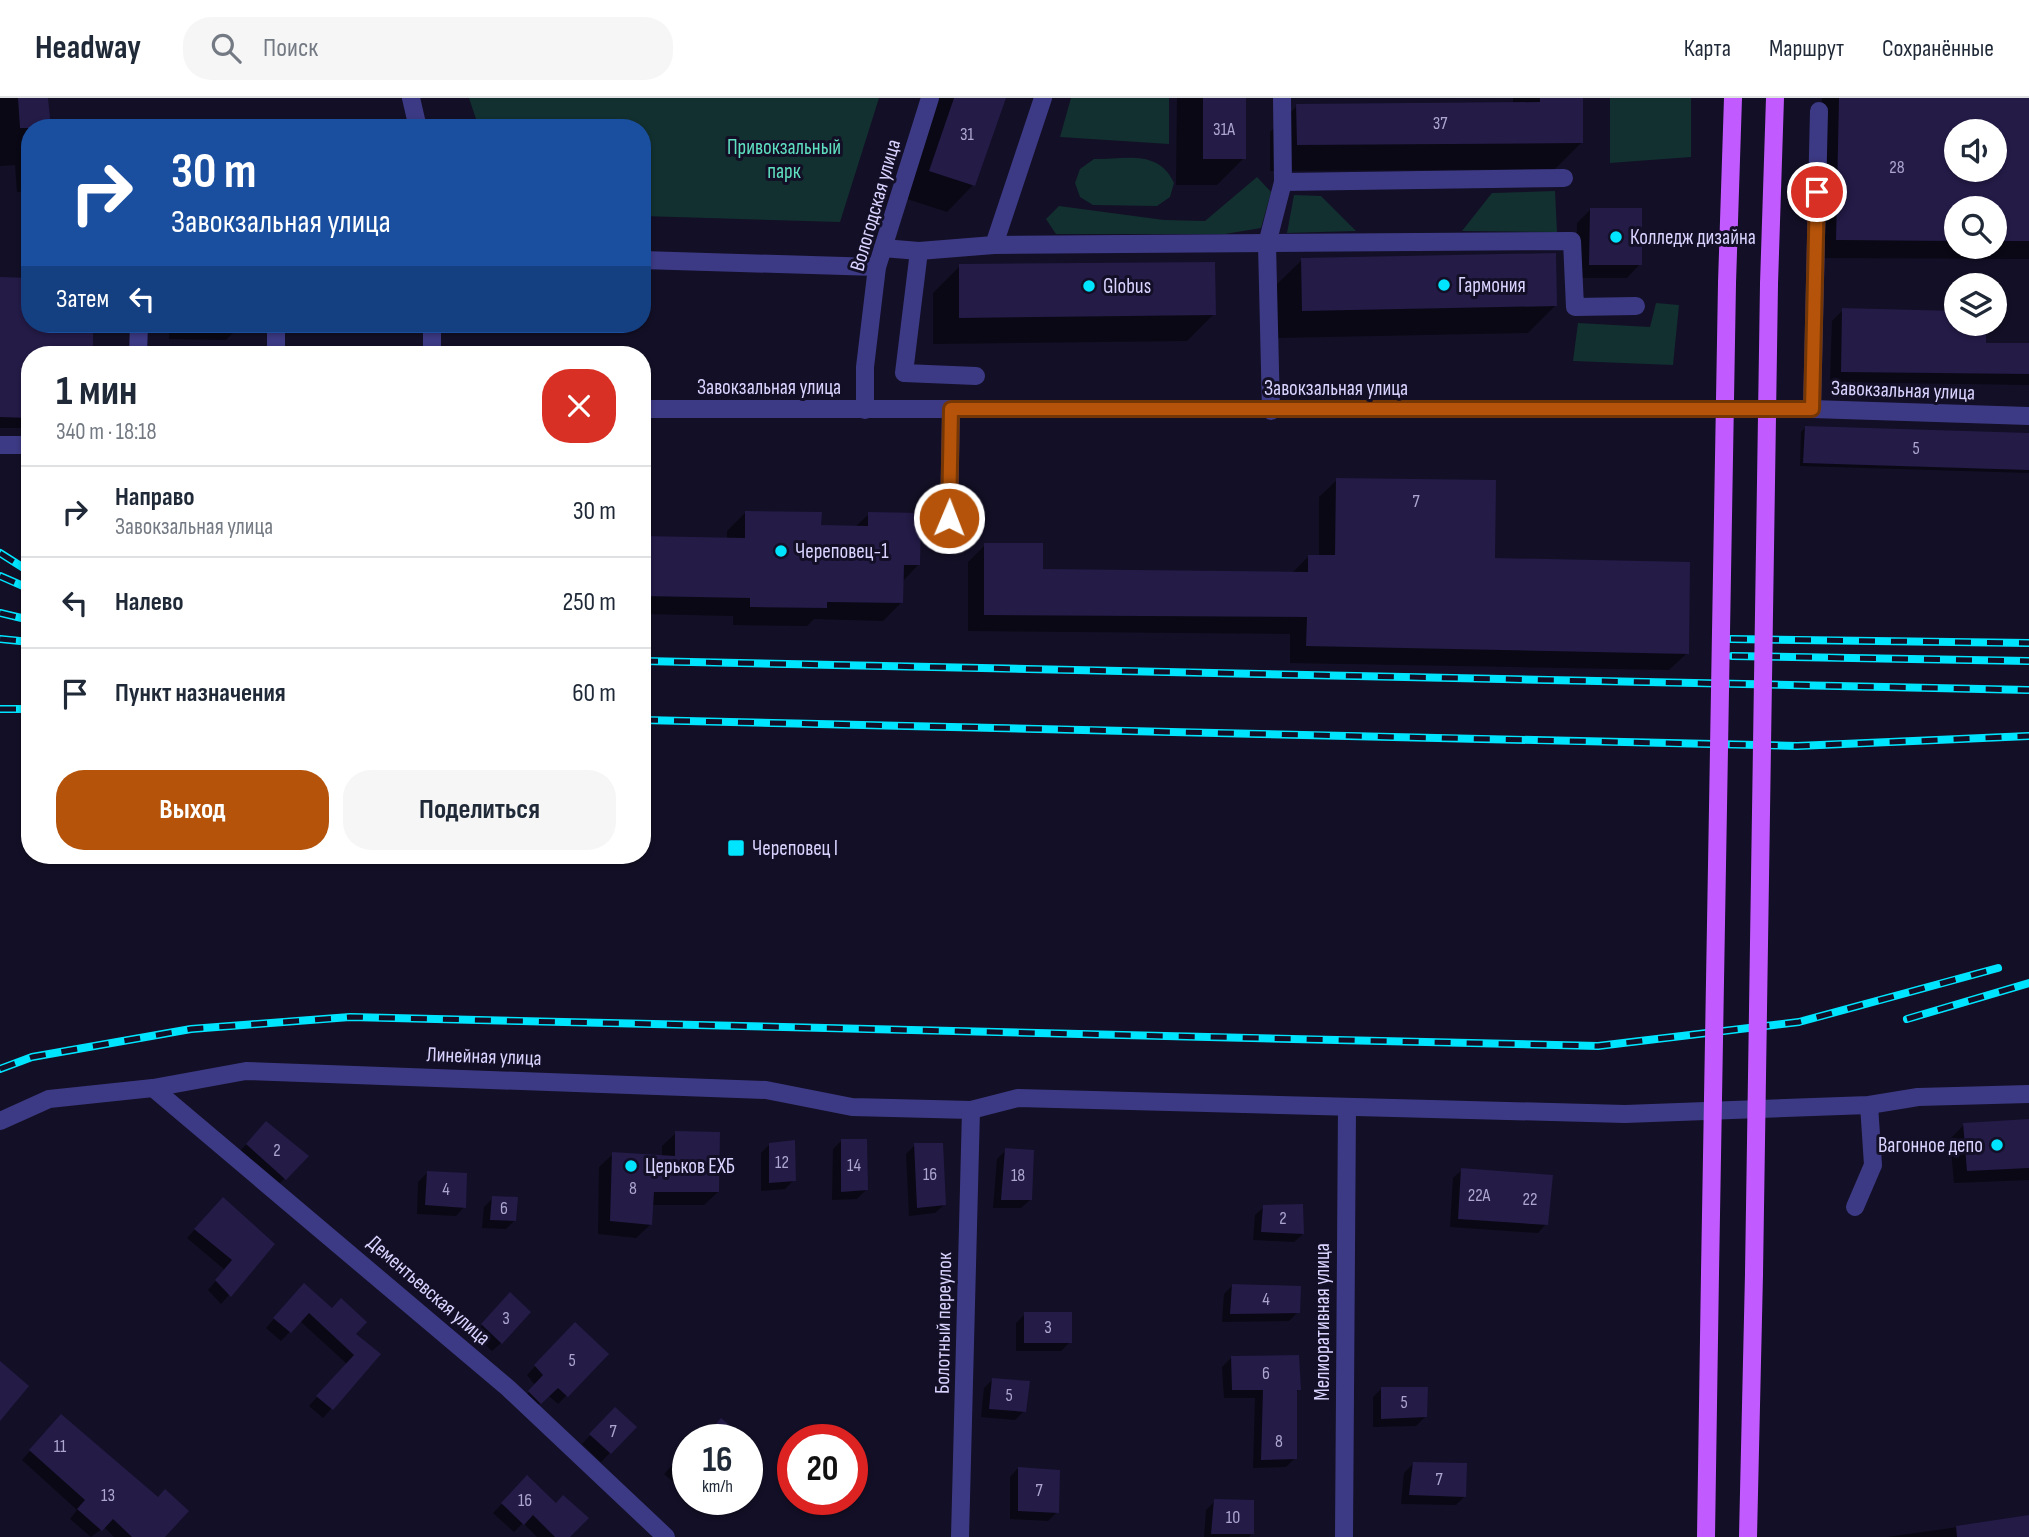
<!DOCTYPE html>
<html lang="ru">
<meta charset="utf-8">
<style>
:root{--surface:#fff;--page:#f6f6f7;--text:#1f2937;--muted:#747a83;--line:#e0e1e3;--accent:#b45309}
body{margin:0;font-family:"Sofia Sans Condensed",sans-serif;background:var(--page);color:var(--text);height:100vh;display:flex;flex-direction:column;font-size:26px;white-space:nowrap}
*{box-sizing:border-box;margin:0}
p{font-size:23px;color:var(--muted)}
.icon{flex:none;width:38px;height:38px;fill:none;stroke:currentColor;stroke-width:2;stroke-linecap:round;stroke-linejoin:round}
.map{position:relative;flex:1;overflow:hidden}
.sheet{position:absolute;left:21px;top:248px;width:630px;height:518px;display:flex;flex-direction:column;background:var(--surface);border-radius:28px;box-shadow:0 2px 5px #0004}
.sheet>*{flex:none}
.banner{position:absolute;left:21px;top:21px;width:630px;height:214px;border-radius:28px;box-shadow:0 2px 5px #0004;background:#1a4fa0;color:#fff;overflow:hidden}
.tools{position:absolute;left:1944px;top:21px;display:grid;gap:14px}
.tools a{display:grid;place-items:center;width:63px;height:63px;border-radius:50%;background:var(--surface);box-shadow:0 2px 5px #0004;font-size:35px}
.speed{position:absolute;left:672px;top:1326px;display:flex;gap:14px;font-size:35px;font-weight:700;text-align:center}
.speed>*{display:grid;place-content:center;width:91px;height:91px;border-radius:50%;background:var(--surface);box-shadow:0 2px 5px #0004;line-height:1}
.speed small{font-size:18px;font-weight:400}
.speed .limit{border:10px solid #d22;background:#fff;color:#111}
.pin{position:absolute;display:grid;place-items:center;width:60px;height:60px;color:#fff;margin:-30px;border:4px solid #fff;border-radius:50%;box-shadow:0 2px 7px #0007}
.me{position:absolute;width:77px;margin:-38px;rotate:1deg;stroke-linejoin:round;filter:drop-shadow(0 0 5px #0008)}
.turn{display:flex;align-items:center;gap:24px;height:147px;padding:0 35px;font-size:32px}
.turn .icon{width:91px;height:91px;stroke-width:2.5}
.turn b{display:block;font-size:49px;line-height:60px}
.then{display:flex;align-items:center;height:66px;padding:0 35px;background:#0003;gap:14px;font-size:26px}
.round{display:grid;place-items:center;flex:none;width:74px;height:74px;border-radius:28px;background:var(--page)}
.head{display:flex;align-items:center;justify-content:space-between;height:119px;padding:0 35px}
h1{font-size:42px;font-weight:700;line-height:52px}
.action{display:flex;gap:14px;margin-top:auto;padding:14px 35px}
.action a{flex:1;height:80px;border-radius:28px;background:var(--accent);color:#fff;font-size:28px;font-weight:700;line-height:80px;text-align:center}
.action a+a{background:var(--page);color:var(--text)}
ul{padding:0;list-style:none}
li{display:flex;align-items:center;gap:21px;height:91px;padding:0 35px;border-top:2px solid var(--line)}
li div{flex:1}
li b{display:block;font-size:26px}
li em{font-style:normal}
header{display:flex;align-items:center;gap:42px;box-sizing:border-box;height:98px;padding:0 35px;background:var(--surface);border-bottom:2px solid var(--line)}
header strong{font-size:33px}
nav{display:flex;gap:38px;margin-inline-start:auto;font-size:24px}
.search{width:490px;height:63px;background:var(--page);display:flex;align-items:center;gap:18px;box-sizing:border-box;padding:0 24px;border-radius:28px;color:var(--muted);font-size:26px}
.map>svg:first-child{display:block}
.green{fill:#12302f}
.shadow{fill:#0007;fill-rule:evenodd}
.building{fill:#241b47;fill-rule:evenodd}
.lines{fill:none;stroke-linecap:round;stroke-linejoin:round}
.minor{stroke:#3d3a85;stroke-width:18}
.major{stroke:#c25bff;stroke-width:18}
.rail-casing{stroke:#00e5ff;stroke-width:8}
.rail{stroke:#130f26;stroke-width:5;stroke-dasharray:16;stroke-linecap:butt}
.major-bridge{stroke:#c25bff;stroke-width:18}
.route-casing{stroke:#753606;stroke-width:18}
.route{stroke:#b45309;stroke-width:12}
.poi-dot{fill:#00e5ff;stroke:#130f26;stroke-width:2.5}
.labels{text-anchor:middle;stroke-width:6;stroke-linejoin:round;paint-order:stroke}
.number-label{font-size:18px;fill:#aca6d1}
.park-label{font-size:21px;fill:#5fe0c0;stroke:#130f26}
.street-label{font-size:21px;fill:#d9d4ff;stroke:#130f26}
.poi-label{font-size:21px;fill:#d9d4ff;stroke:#130f26;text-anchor:start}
</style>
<header>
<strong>Headway</strong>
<div class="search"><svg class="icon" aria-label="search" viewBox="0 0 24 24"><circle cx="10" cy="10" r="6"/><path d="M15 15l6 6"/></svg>Поиск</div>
<nav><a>Карта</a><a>Маршрут</a><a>Сохранённые</a></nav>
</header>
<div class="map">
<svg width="2029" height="1439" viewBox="0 0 2029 1439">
<rect width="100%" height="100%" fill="#130f26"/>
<!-- green -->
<g class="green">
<path d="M469,0H879L840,124L642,118V30H479Z"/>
<path d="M1071,0H1169V46L1060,39Z"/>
<path d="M1610,0H1691V59L1610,65Z"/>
<path d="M1094,61C1126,61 1159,51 1174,85L1170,99L1157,108L1093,107L1080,99L1075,85L1080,71Z"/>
<path d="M1257,79L1271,94L1261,130L1225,136H1056L1046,121L1059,108L1164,122L1205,123Z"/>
<path d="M1555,93L1557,134L1462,133L1492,95Z"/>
<path d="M1294,97L1321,98L1356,133L1287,135Z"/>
<path d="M1656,205L1679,207L1673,267L1573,263L1578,225L1650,229Z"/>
</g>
<!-- shadow -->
<g class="shadow">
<path d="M0,0H46L30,30V93L17,94L15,67L0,68Z"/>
<path d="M938,0H1004L973,87L947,114L904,100Z"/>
<path d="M1177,0H1244V60L1217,87H1176Z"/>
<path d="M1513,0H1581L1582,44L1555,71L1270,73V34L1297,8L1513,6Z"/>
<path d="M1822,0H2029V161L1818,160ZM1956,33H1995V72H1956ZM1956,110H1995V149H1956Z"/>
<path d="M1590,112L1640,166L1627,180H1576L1577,125Z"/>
<path d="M1302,162L1555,208L1528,235L1276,240L1275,188Z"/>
<path d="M960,168L1214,216L1187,243L933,246V195Z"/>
<path d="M0,182L30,226H92L89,257H30V330H0Z"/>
<path d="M1843,212L1956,215V226H1985L1984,247H2029V287L1830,284L1832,223Z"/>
<path d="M169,226H235V233L226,242L169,241Z"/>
<path d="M1805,330L2029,337V375L1800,368L1801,334Z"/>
<path d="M1337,382L1493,462L1687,555L1669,572L1290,565V536L968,533V464L985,447L1041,473L1292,475L1309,458L1319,459V399Z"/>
<path d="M746,414L819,429H855L869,416L919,466L902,484L901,505L883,523L814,521L807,528L733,527V518L642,516V440L727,441V433Z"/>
<path d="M2029,1023V1082L1954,1085L1950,1041L1964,1027Z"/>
<path d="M258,1034L307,1058L276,1089L238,1055Z"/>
<path d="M676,1035L718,1094L704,1107H651L650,1127L636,1140L598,1136L599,1069L613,1056L662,1059V1048Z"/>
<path d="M841,1043L866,1092L857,1101L832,1102L833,1051Z"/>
<path d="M770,1046L794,1082L785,1091L761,1093V1055Z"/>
<path d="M915,1047L944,1107L935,1115L909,1118L906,1056Z"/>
<path d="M1006,1052L1030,1102L1021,1110H993L997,1061Z"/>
<path d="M1462,1072L1546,1126L1538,1135L1450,1129L1453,1080Z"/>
<path d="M427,1075L464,1109L456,1118L417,1116L418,1084Z"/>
<path d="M493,1100L515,1122L506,1131L482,1130L484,1109Z"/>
<path d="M1264,1109L1303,1136L1294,1144L1253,1142L1255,1117Z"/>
<path d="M214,1110L273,1147L221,1206L208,1192L225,1172L187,1140Z"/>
<path d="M1233,1187L1298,1214L1289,1223L1222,1224L1224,1196Z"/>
<path d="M296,1196L378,1257L323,1320L309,1308L347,1266L300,1223L281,1243L266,1230Z"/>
<path d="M502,1205L501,1245L492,1253L474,1236Z"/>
<path d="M1025,1216L1070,1244L1061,1253H1016V1225Z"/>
<path d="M575,1226L607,1256L558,1306L549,1298L531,1313L521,1303L535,1287L527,1277Z"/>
<path d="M1231,1260L1299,1291L1295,1296V1360L1286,1369L1253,1370L1255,1300H1224L1222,1269Z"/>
<path d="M993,1281L1024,1313L1015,1322L981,1319L984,1290Z"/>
<path d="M1382,1290L1425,1319L1416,1328L1373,1329V1299Z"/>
<path d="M615,1312L635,1329L601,1364L582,1346Z"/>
<path d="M53,1327L163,1439H114L104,1429L91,1439L70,1421L77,1412L22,1362Z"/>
<path d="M708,1328L713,1331L738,1337L733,1342H695Z"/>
<path d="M688,1350V1394L686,1395L664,1376Z"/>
<path d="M1413,1366L1465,1398L1456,1407L1401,1406L1404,1375Z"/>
<path d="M1018,1370L1057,1414L1048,1423L1010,1421V1379Z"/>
<path d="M527,1380L556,1407L568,1439H537L523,1425L514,1434L493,1415Z"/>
<path d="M1215,1403L1252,1435L1249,1439H1204L1206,1412Z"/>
<path d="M2029,1419V1439H1887Z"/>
</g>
<!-- building -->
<g class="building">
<path d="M18,0H48L51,30H20Z"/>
<path d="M954,0H1006L975,88L929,73Z"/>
<rect x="1203" y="0" width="43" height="61"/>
<path d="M1540,0H1583V45L1297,47L1296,6L1540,4Z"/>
<path d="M1839,0H2029V143H1995V110H1956V143L1836,142ZM1956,33H1995V72H1956Z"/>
<path d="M1590,110H1642V167H1589Z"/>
<path d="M1556,155L1557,208L1302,213L1301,160Z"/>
<path d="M1215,164L1216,217L959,220V166Z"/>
<path d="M0,179L30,180V226H93V256L30,257V320L0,319Z"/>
<path d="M1842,210L1956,213V226H1986V245H2029V276L1841,274Z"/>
<path d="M1805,328L2029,335V372L1803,365Z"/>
<path d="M1336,380L1496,382L1495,460L1690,464L1689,556L1306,548L1307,519L984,517V445H1043V471L1308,474V457H1335Z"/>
<path d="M745,413L822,414L821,427L868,428V414L921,415L920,467H904L903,505L827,504V510L750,509V500L642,498V438L745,440Z"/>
<path d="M2029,1021V1070L1967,1073L1963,1025Z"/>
<path d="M266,1023L309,1058L286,1082L246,1046Z"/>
<path d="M675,1033L720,1034L719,1094H654L652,1127L610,1123L612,1054L675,1058Z"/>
<path d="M841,1041H867L868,1092L841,1094Z"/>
<path d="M795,1042L796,1083L769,1085V1045Z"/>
<path d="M914,1045H943L946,1107L917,1110Z"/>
<path d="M1005,1050L1034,1052L1032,1102H1001Z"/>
<path d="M1461,1070L1553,1077L1548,1127L1458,1121Z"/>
<path d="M427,1073L467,1075L466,1110L425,1107Z"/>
<path d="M492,1098L518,1099L516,1123L490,1122Z"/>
<path d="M223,1099L275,1146L231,1199L215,1182L232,1162L194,1131Z"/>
<path d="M1303,1106L1304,1136L1261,1134L1263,1107Z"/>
<path d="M304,1185L332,1210L341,1200L367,1224L356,1236L381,1256L333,1312L316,1298L354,1257L309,1215L291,1235L273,1220Z"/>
<path d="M1232,1186L1301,1188L1300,1215L1230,1216Z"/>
<path d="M510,1194L531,1214L502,1246L481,1226Z"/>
<rect x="1024" y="1214" width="48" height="31"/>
<path d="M575,1224L609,1256L568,1299L558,1290L541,1306L528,1293L543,1277L534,1267Z"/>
<path d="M1299,1257L1301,1292H1297V1361L1261,1362L1263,1292H1232L1231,1258Z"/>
<path d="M0,1263L29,1288L0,1323Z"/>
<path d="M992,1280L1030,1283L1026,1314L989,1311Z"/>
<path d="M1381,1289H1428L1427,1319L1381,1321Z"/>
<path d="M615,1309L637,1329L611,1356L589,1336Z"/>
<path d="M61,1316L158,1399L165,1391L189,1413L165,1439H132L113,1421L102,1433L77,1411L85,1402L29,1352Z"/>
<path d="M721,1320L747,1342H702Z"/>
<path d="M1413,1364L1467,1365L1466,1399L1409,1397Z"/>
<path d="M1018,1369L1060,1372L1059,1415L1018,1413Z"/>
<path d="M527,1377L556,1405L563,1397L589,1420L570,1439H555L533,1417L524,1427L501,1405Z"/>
<path d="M1214,1401L1254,1402V1436H1211Z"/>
<path d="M2029,1417V1439H1957L1956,1428Z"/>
</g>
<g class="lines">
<!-- minor -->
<g class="minor">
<path d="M411,0L418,30"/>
<path d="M1283,84L1564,80"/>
<path d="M994,147L1572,143L1575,209L1636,208"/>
<path d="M883,150L919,153L994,147L1043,0"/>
<path d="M919,153L904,275L976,278"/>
<path d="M642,162L877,169"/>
<path d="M138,257L139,226"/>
<path d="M276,257V226"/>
<path d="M432,257V226"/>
<path d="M642,311H1812L2029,318"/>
<path d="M1812,311L1819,13"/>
<path d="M865,312V269L877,169L930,0"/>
<path d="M1271,313L1267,146L1283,84L1282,0"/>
<path d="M0,347H30"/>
<path d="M949,420L951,311"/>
<path d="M153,990L508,1290L666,1439"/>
<path d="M0,1023L49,1001L153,990L246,973L766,992L852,1009L971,1012L1018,1000L1625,1016L1869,1007L1918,999L2029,996"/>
<path d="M1855,1109L1873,1067L1869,1007"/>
<path d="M960,1439L971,1012"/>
<path d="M1344,1439L1347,1009"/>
</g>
<!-- major -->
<g class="major">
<path d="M1727,185L1733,0"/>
<path d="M1769,186L1775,0"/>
<path d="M1706,1439L1710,1175"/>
<path d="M1748,1439L1754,1176"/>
</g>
<!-- rail casing -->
<g class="rail-casing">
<g id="rail">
<path d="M0,455L30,474"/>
<path d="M0,478L30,491"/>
<path d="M0,515L30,522"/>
<path d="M0,541L30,544"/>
<path d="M1731,541L2029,545"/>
<path d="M1732,558L2029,563"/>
<path d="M642,563L2029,592"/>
<path d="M0,611H30"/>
<path d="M642,622L1797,648L2029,638"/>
<path d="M1907,921L2029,885"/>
<path d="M0,971L32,959L191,931L350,919L1598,948L1799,924L1998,870"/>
</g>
</g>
<!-- rail -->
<use href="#rail" class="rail"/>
<!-- major-bridge -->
<g class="major-bridge">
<path d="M1710,1175L1727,185"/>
<path d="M1754,1176L1769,186"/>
</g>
</g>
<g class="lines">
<!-- route casing -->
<g class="route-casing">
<path id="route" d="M949,420L951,311H1812L1817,94"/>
</g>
<!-- route -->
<use href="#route" class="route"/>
</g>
<!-- markers -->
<g class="poi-dot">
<circle cx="1616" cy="139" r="7"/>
<circle cx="1444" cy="187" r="7"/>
<circle cx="1089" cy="188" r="7"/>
<circle cx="781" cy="453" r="7"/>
<rect x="727" y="741" width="18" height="18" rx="3.5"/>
<circle cx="1997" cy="1047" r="7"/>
<circle cx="631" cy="1068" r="7"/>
</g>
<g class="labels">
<!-- number labels -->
<g class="number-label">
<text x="1440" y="31">37</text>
<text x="1224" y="37">31А</text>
<text x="967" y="42">31</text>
<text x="1897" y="75">28</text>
<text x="1916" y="356">5</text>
<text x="1416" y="409">7</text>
<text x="277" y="1058">2</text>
<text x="782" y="1070">12</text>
<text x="854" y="1073">14</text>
<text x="930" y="1082">16</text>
<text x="1018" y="1083">18</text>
<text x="633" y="1096">8</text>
<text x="446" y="1097">4</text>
<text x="1479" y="1103">22А</text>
<text x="1530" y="1107">22</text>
<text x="504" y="1116">6</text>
<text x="1283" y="1126">2</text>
<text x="1266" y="1207">4</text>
<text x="506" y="1226">3</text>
<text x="1048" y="1235">3</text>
<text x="572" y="1268">5</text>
<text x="1266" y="1281">6</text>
<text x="1009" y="1303">5</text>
<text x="1404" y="1310">5</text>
<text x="613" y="1339">7</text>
<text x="1279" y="1349">8</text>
<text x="60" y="1354">11</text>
<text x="1439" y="1387">7</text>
<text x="1039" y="1398">7</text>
<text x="108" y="1403">13</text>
<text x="525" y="1408">16</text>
<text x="1233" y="1425">10</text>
</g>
<!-- park labels -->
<g class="park-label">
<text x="784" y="56">Привокзальный<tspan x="784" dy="24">парк</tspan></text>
</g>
<!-- street labels -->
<g class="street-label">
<text transform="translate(875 107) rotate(-74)" y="7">Вологодская улица</text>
<text x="769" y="296">Завокзальная улица</text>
<text x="1336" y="297">Завокзальная улица</text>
<text transform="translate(1903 292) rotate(2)" y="7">Завокзальная улица</text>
<text transform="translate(484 958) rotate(2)" y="7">Линейная улица</text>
<text transform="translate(429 1192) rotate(41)" y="7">Дементьевская улица</text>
<text transform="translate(1322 1224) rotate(-90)" y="7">Мелиоративная улица</text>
<text transform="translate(943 1225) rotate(-89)" y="7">Болотный переулок</text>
</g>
<!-- poi labels -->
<g class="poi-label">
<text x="1630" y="146">Колледж дизайна</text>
<text x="1458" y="194">Гармония</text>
<text x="1103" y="195">Globus</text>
<text x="795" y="460">Череповец-1</text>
<text x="752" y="757">Череповец I</text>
<text x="1983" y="1054" text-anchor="end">Вагонное депо</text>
<text x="645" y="1075">Церьков ЕХБ</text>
</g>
</g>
</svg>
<div class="tools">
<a><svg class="icon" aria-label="sound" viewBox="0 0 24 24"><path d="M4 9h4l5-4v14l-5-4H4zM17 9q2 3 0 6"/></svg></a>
<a><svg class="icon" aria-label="search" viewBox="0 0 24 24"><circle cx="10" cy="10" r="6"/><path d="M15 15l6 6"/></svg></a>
<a><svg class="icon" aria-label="layers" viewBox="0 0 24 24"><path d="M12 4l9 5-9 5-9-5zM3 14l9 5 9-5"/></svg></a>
</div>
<div class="speed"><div>16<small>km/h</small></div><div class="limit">20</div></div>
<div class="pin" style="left:1817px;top:94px;background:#d93025"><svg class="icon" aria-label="arrive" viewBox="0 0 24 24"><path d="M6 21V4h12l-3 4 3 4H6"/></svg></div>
<svg class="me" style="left:949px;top:420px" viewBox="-20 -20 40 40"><circle r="17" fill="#b45309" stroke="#fff" stroke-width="3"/><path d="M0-11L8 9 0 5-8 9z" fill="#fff"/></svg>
<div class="banner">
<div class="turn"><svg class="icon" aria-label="right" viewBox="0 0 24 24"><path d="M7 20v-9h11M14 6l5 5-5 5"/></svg><div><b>30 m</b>Завокзальная улица</div></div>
<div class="then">Затем<svg class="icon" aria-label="left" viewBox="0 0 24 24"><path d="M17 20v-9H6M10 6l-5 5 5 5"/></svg></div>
</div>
<section class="sheet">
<div class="head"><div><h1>1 мин</h1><p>340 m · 18:18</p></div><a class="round" style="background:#d93025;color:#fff"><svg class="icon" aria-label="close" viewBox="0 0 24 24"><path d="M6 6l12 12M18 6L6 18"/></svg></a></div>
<ul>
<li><svg class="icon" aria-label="right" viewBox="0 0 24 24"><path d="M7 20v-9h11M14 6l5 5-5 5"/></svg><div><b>Направо</b><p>Завокзальная улица</p></div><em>30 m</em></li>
<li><svg class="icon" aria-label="left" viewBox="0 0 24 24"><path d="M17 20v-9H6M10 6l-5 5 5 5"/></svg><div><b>Налево</b></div><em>250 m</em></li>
<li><svg class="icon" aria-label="arrive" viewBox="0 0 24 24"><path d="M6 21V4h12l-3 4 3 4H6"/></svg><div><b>Пункт назначения</b></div><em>60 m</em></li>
</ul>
<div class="action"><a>Выход</a><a>Поделиться</a></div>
</section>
</div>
